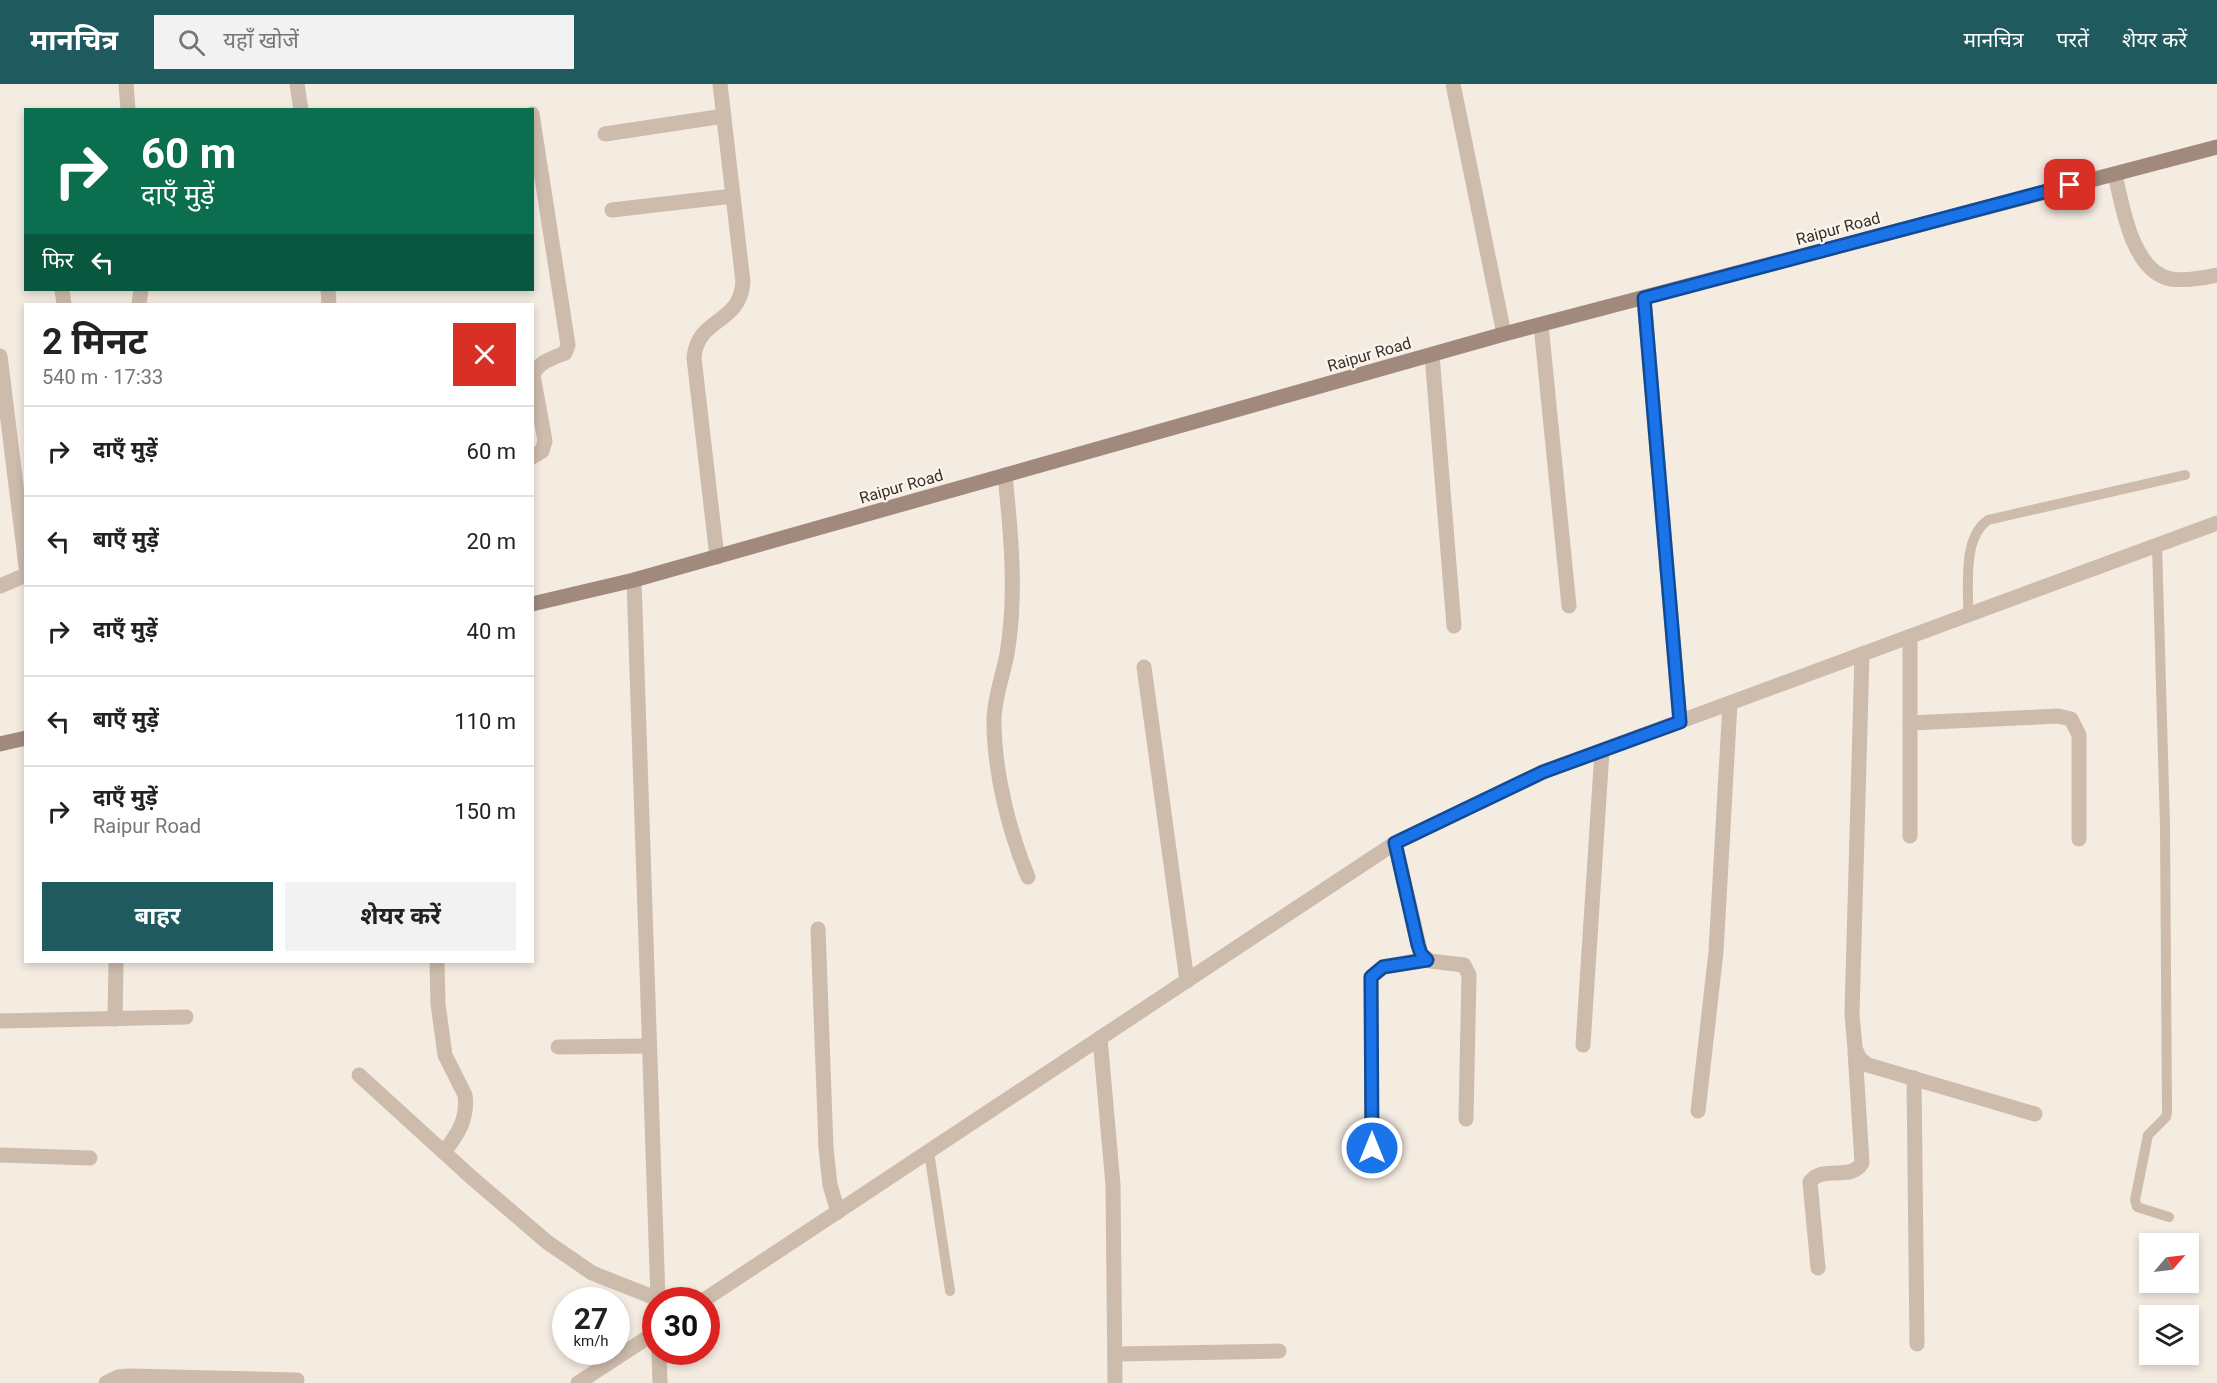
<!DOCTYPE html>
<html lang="hi">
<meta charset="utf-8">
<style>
:root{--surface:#fff;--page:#f2f2f2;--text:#222;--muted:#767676;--line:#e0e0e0;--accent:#1f5a5e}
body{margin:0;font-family:Roboto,"Noto Sans Devanagari",sans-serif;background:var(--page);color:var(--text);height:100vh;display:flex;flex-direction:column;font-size:22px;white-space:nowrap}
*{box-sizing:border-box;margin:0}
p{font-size:20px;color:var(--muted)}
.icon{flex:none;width:33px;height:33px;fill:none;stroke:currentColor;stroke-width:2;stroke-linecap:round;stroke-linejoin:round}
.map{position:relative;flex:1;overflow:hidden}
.sheet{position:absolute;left:24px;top:219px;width:510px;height:660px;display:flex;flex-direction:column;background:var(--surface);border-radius:0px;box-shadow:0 3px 9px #0003}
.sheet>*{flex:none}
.guide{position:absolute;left:24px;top:24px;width:510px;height:183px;border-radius:0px;box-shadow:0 3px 9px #0003;background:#0b6e4f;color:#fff;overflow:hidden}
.needle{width:39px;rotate:62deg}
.tools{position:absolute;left:2139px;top:1149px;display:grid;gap:12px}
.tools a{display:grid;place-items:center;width:60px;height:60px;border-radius:0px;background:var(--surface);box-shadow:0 3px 9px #0003;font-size:30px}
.speed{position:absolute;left:552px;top:1203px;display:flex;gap:12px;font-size:30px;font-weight:700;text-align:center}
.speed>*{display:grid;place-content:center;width:78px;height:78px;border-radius:50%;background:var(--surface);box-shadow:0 3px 9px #0003;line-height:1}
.speed small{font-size:15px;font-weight:400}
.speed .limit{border:9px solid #d22;background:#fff;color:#111}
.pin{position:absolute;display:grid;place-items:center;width:51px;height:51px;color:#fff;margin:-26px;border-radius:12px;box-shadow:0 3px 9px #0006}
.me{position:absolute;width:66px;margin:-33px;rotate:0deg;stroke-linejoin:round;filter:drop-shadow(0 0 4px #0008)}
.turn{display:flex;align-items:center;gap:21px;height:126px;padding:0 18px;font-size:27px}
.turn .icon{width:78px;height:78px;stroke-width:2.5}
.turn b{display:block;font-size:42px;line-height:51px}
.then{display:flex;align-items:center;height:57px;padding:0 18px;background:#0003;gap:12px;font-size:22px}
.round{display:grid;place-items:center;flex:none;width:63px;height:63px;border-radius:0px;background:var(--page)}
.overview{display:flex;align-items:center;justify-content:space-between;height:102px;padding:0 18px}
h1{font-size:36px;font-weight:700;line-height:45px}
.action{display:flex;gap:12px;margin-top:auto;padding:12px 18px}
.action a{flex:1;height:69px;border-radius:0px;background:var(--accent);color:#fff;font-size:24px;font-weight:700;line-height:69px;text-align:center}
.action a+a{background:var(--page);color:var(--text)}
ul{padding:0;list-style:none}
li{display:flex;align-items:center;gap:18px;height:90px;padding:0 18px;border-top:2px solid var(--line)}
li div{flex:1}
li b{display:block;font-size:22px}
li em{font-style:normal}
header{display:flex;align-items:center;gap:36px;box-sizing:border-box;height:84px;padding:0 30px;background:var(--accent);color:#fff}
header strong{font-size:28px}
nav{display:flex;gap:33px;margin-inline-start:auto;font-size:21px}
.search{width:420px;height:54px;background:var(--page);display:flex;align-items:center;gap:15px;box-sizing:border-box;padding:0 21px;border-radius:0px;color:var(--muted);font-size:22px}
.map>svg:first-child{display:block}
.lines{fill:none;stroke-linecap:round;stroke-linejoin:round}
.lane{stroke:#cdbbac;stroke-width:10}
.street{stroke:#cdbbac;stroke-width:15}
.secondary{stroke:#a18a7d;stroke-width:15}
.route-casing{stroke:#114b97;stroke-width:15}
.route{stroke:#1a73e8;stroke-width:10}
.labels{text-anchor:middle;stroke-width:4.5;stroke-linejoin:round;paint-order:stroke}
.street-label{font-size:16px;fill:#3b302b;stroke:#fbf5ee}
</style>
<header>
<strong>मानचित्र</strong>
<div class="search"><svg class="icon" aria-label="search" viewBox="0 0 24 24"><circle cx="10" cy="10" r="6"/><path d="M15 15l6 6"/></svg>यहाँ खोजें</div>
<nav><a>मानचित्र</a><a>परतें</a><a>शेयर करें</a></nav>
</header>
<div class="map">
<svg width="2217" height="1299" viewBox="0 0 2217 1299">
<rect width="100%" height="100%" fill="#f4ebe1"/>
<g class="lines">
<!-- lane -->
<g class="lane">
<path d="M2157,461L2165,742L2167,1028L2166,1033L2148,1051L2135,1116L2137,1123L2169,1133"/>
<path d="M1968,531C1969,502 1962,454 1988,436L2185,391"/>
<path d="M929,1068L950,1207"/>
</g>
<!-- street -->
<g class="street">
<path d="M126,0L128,26"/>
<path d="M297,0L301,26"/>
<path d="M1453,0L1504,250"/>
<path d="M532,30L568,261L565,269C553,274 538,278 533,291L545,357L542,367L532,373"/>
<path d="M605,50L724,32"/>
<path d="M2115,90C2122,121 2132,188 2171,195C2185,197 2203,194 2217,191"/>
<path d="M612,126L733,112"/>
<path d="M62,206L64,220"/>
<path d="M328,206L329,220"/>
<path d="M1644,214L1680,637"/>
<path d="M139,220L141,206"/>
<path d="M1541,241L1569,522"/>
<path d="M1432,271L1454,542"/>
<path d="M0,272L26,482"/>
<path d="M1005,391C1011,450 1017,511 1007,570C1003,592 994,614 994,637C994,688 1009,747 1028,793"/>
<path d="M717,473L694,274C697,233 740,241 743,198L720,0"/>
<path d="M634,496L658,1216"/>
<path d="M0,502L26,491"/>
<path d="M1862,570L1852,930L1855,964L1860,975L1868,981L2035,1030"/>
<path d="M1144,583L1187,897"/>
<path d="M1910,639L2058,632L2071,635L2079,651V755"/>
<path d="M1910,752V553"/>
<path d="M1395,759L1421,870L1430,877L1464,881L1469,891L1466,1035"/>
<path d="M818,845L826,1064L830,1101L838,1128"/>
<path d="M437,878L438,920L445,971L465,1011C468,1035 458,1050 444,1068"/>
<path d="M115,935L116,878"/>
<path d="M0,937L186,933"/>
<path d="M1100,954L1113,1101L1115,1299"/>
<path d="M1583,961L1602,667"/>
<path d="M558,963L649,962"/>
<path d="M359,991L471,1093L547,1158L592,1189L658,1215"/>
<path d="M1914,994L1917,1260"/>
<path d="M1698,1027L1716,868L1730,619"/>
<path d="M1372,1064L1371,893L1383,883L1427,875"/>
<path d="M0,1071L90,1074"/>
<path d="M1818,1184L1810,1098C1822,1080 1851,1098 1862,1079L1855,967"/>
<path d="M704,1216L1395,759L1543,688L2217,439"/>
<path d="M659,1268L660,1299"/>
<path d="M1115,1270L1279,1267"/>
<path d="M106,1299L118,1293L129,1292L297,1296"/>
<path d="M578,1299L656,1248"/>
</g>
<!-- secondary -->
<g class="secondary">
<path d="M532,520L634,496L1504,250L2217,63"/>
<path d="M0,660L26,654"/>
</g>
</g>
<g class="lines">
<!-- route casing -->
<g class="route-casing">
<path id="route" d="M1372,1064L1371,893L1383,883L1427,876L1421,870L1418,861L1395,759L1543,688L1680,638L1644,214L2070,101"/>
</g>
<!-- route -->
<use href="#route" class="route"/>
</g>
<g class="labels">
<!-- street labels -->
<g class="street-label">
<text transform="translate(1838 144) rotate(-15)" y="6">Raipur Road</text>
<text transform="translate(1369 270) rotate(-16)" y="6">Raipur Road</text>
<text transform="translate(901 402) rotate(-16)" y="6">Raipur Road</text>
</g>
</g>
</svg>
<div class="tools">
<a><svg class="needle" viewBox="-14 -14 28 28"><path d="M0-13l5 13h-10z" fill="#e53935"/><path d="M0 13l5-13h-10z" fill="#767676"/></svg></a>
<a><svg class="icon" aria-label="layers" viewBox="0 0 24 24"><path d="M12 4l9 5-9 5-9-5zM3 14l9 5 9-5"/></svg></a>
</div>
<div class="speed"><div>27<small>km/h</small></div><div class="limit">30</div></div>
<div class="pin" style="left:2070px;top:101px;background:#d93025"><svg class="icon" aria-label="arrive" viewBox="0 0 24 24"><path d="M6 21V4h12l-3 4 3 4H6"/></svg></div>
<svg class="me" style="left:1372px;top:1064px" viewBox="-20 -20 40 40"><circle r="17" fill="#1a73e8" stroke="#fff" stroke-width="3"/><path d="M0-11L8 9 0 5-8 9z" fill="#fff"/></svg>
<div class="guide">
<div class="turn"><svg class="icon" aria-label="right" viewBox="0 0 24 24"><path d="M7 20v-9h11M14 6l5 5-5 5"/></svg><div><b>60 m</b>दाएँ मुड़ें</div></div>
<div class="then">फिर<svg class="icon" aria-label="left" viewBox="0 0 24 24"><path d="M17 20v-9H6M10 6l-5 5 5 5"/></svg></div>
</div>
<section class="sheet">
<div class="overview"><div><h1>2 मिनट</h1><p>540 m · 17:33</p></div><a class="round" style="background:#d93025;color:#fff"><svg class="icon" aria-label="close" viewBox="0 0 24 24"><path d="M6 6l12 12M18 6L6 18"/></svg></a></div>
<ul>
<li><svg class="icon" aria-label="right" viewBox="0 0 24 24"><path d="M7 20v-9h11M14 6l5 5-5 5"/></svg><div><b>दाएँ मुड़ें</b></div><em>60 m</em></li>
<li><svg class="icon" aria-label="left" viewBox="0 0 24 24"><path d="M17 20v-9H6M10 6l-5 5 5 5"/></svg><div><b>बाएँ मुड़ें</b></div><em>20 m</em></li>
<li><svg class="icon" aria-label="right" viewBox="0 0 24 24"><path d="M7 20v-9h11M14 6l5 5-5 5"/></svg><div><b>दाएँ मुड़ें</b></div><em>40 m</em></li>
<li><svg class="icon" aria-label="left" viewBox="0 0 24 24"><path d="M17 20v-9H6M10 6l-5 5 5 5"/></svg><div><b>बाएँ मुड़ें</b></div><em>110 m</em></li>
<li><svg class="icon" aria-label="right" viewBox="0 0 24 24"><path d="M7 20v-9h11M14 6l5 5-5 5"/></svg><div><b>दाएँ मुड़ें</b><p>Raipur Road</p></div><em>150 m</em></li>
</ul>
<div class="action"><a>बाहर</a><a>शेयर करें</a></div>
</section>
</div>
